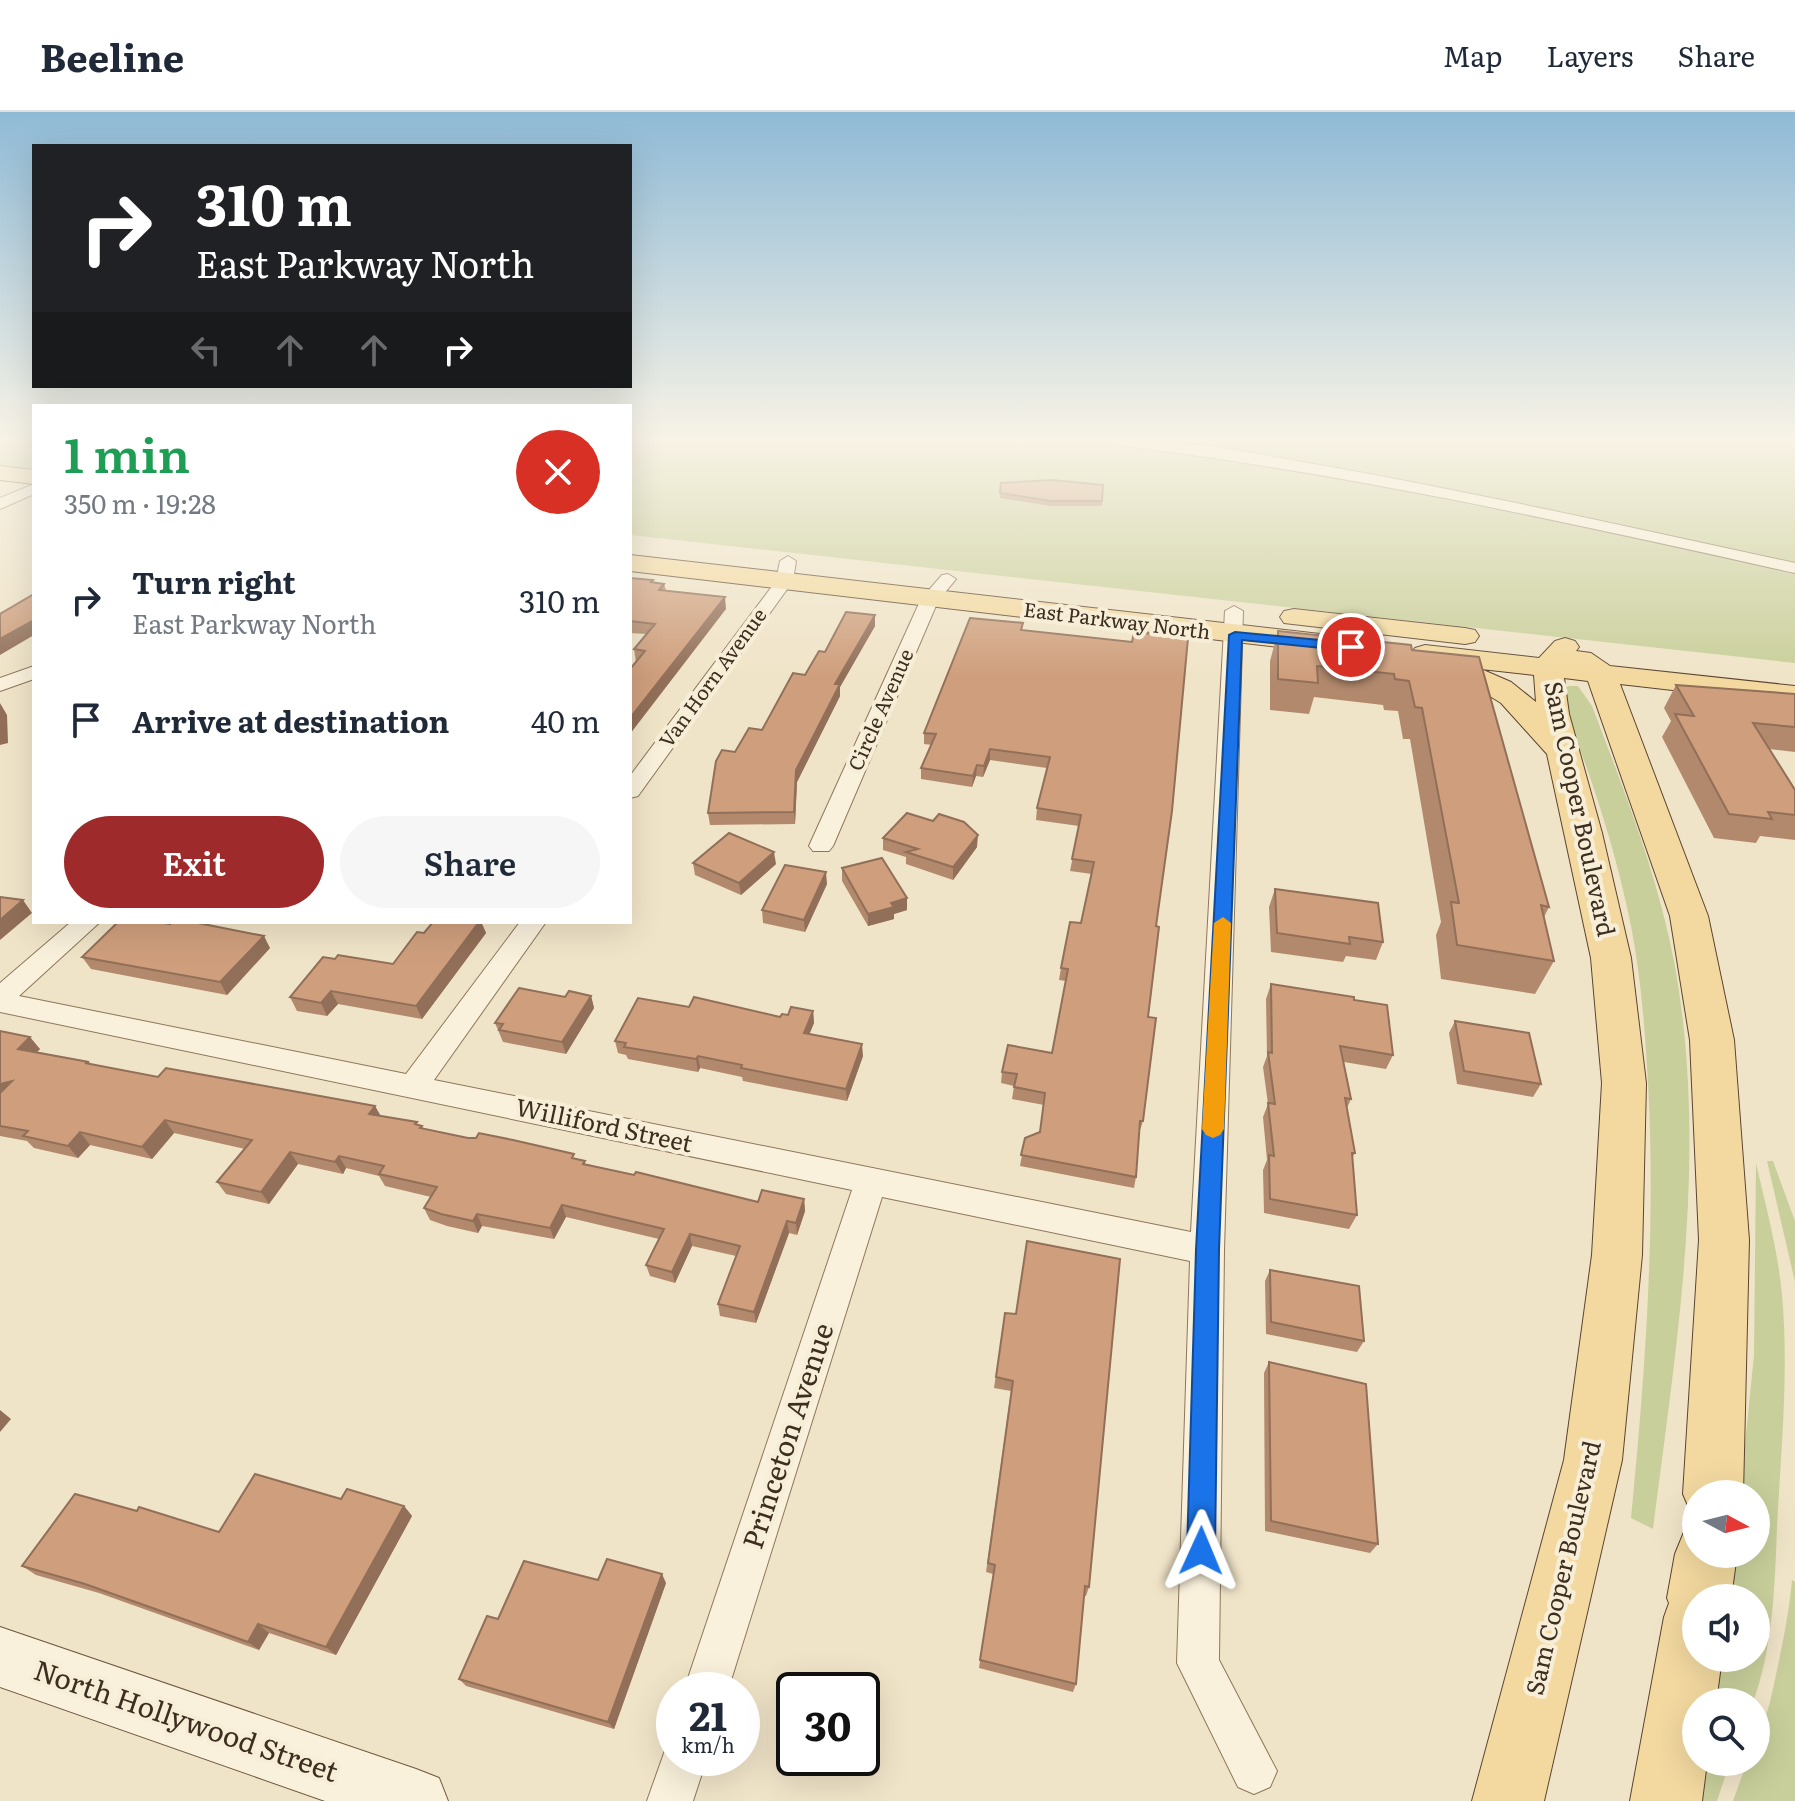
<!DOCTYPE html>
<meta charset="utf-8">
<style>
:root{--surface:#fff;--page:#f6f6f7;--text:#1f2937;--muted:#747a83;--line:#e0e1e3;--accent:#9e2a2b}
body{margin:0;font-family:Literata,serif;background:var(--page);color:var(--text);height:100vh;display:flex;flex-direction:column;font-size:30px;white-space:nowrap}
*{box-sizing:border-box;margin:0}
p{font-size:26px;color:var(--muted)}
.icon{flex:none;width:44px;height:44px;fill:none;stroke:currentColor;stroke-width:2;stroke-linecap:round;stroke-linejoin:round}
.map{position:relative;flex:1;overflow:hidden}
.details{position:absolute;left:32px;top:292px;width:600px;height:520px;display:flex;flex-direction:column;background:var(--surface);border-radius:0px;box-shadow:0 8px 32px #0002}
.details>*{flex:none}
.banner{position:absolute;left:32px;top:32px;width:600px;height:244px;border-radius:0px;box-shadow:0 8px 32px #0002;background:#202124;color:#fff;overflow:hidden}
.needle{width:52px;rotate:97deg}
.tools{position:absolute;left:1682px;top:1368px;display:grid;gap:16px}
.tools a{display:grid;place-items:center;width:88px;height:88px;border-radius:50%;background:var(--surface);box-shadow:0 8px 32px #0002;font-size:40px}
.speed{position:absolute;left:656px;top:1560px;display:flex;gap:16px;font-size:40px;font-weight:700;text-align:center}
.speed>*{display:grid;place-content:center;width:104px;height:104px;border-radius:50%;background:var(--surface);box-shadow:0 8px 32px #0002;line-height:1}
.speed small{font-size:20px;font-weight:400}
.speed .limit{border:4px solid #111;border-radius:12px;background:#fff;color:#111}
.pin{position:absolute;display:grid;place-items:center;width:68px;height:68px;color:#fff;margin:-34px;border:4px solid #fff;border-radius:50%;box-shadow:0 2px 8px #0007}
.me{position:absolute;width:88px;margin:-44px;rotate:1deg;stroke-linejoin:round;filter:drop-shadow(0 0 6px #0008)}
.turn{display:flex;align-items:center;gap:28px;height:168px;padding:0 32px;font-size:36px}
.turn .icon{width:104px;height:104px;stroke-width:2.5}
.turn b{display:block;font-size:56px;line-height:68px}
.lanes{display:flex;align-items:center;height:76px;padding:0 32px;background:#0003;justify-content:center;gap:40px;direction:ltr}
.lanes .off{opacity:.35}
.round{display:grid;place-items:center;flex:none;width:84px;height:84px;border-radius:42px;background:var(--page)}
.summary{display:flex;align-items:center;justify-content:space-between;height:136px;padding:0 32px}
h1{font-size:48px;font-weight:600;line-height:60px;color:#1e9e55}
.cta{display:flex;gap:16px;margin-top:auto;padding:16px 32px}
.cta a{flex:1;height:92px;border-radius:48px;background:var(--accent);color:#fff;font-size:32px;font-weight:600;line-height:92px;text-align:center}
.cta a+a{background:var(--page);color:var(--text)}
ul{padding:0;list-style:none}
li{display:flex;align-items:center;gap:24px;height:120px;padding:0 32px}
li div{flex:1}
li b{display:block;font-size:30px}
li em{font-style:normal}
header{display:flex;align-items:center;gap:48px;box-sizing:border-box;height:112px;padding:0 40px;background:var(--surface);border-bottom:2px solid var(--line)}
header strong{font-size:38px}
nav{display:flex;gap:44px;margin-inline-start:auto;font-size:28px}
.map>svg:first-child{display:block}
.green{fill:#c9cf9b}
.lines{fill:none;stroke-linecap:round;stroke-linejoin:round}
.street-casing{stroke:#8d765c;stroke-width:2}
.secondary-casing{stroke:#6f573f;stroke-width:2}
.primary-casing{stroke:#5b4430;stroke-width:2}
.street{fill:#faf1dc;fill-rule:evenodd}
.secondary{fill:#faf1dc;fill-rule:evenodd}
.primary{fill:#f3d9a0;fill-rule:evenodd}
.wall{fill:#b2896c}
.shaded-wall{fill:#916f58}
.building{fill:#cf9f7d;stroke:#916f58;stroke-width:2}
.route{fill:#1a73e8;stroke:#114b97;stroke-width:2}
.slow{fill:#f59e0b}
.labels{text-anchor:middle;stroke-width:8;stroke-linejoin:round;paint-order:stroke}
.far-street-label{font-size:20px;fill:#3d2e20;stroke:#f7eed8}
.street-label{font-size:24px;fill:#3d2e20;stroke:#f7eed8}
.near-street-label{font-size:28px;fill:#3d2e20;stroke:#f7eed8}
</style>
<header>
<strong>Beeline</strong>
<nav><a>Map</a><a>Layers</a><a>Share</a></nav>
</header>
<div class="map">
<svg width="1795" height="1689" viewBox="0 0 1795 1689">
<rect width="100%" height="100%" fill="#f0e4c8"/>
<!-- green -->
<g class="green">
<path d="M0,328H34V358L0,354Z"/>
<path d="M630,328H1795V551L630,423Z"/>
<path d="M1568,574H1578L1592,594C1624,678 1657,761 1674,849C1709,1038 1677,1228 1653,1417L1631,1406C1645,1262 1656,1116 1648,971C1645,919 1641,865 1631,814C1616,739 1592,666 1564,595V579Z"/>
<path d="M1767,1049H1773L1795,1109V1170Z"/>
<path d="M1756,1051C1766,1095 1778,1138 1782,1183C1789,1259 1781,1339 1777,1415C1775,1472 1773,1537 1753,1590H1712L1719,1546H1756V1486H1728L1734,1442H1756V1382H1740L1754,1243Z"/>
<path d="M1792,1468L1795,1470V1689H1733L1747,1650H1756C1756,1629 1764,1611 1770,1590C1779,1549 1788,1510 1792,1468Z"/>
<path d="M1703,1650H1730L1717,1689H1698Z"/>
</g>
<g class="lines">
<!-- street casing -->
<g class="street-casing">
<g id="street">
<path d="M1102,328C1180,324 1261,343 1337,356C1491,384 1643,418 1795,451V461C1567,410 1341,360 1109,332Z"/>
<path d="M34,372V382L0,397V386Z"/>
<path d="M788,444L796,449L793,469L638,684L630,686V664L776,469L780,449Z"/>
<path d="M948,462L956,467L938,489L833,734L829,739H813L809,734L921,487L942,463Z"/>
<path d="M1234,494L1243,499L1224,1138L1219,1548L1277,1659L1270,1675L1254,1682L1238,1675L1177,1551L1190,1149L882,1085L728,1578H684L852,1078L0,900V871L71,810H100L19,884L406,962L520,810H546L434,968L1191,1120L1225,499Z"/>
<path d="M34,554V567L0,579V566Z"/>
<path d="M674,1628V1646H707L693,1689H647L668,1630Z"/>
</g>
</g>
<!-- secondary casing -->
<g class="secondary-casing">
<path id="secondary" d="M0,1515L416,1657L439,1666L448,1689H325L0,1575Z"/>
</g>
<!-- primary casing -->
<g class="primary-casing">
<g id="primary">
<path d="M0,354L34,358V372L0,368Z"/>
<path d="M630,443L1329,523L1339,526L1343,532L1339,538L1329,541L630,459Z"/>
<path d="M1294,497L1465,516L1475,518L1479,524L1475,530L1465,532L1284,511L1280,505L1284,499Z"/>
<path d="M1565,526L1575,529L1579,535L1576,539L1591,541L1610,554L1795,574V592L1620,572L1708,804L1734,928L1749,1128L1743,1382H1696V1405L1692,1403L1683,1382L1699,1128L1690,928L1670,804L1588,569L1564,566L1569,602L1602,721L1631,846L1646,971L1642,1143L1622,1348L1544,1689H1472L1564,1348L1592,1143L1602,971L1591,846L1547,642L1501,591L1477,576L1443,564L1438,558L1442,553L1415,548L1411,542L1415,536L1425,533L1539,546L1555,529ZM1481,557L1534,563L1536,590L1511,570Z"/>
<path d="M1696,1415V1442H1737L1731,1486H1696V1546H1722L1716,1590H1696V1650H1707L1702,1689H1630L1664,1505L1669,1491L1667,1486L1675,1442L1684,1420Z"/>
</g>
</g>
<!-- street -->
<use href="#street" class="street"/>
<!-- secondary -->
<use href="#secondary" class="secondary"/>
<!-- primary -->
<use href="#primary" class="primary"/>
</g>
<!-- wall -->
<g class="wall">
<path d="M1001,371L1103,373L1102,394H1050L1000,386Z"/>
<path d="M630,466L653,468V470L664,472L666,478L726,497L636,550L634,537L646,522L630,521Z"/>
<path d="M875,503V514L840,575V584L797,670L795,712L710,713L708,701L735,640L762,618L805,563L825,540Z"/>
<path d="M1023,519L1156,814L1148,905L1143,1009L1139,1021L1136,1065L1134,1076L1020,1054L1025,1026L1040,1020L1044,993L1012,987L1014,974L1001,971L1002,960L1052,941L1066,869L1059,868L1061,856L1081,811L1092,762L1070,759L1079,714L1036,708L1037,696L1047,656L990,648L983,665L976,664L972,675L921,667V656L932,633L924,632V621Z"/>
<path d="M1278,519L1412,538L1549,795L1544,805L1554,849L1535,882L1441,867L1436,823L1441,810L1410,627H1403L1398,599L1384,598L1383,593L1314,585L1309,602L1270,598V549Z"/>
<path d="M1676,573L1795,582V640L1769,637L1795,678V728L1760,724L1756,731L1714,726L1662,625L1671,609L1664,596Z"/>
<path d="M883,726L977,735L953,768L906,752V745L883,738Z"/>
<path d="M693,751L776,752L741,783L695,763Z"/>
<path d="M842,756L907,798L894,802V807L868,814L842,769Z"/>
<path d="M827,772L805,820L763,811L762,798Z"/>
<path d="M1275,777L1383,830L1376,848L1346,844L1343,850L1271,840L1269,795Z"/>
<path d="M433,810H484L482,812L486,821L422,907L338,892L327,904L297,899L290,885L335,847L393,852L424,821Z"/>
<path d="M270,836L227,883L91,857L82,845Z"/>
<path d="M1271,872L1354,888L1393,943L1386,957L1344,950L1351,987L1347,996L1355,1041L1352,1046L1357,1103L1349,1117L1264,1101L1263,1058L1267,1048L1263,1005L1268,992L1263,955L1267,944L1266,887Z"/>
<path d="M591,884L594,896L566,942L503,930L495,911L565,885Z"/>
<path d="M689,895L780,905L813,899L814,911L809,922L863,944L847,989L743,969L742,965L700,956L698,960L628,947L626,943L618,941L615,929Z"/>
<path d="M1455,909L1541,972L1533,985L1457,972L1449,921Z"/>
<path d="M0,919L40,937L37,940L89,950L91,952L158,965L375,994L380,1004L422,1014L423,1017L575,1047L586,1052L758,1090L804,1087L805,1099L797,1123L789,1121L756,1211L720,1204L718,1192L736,1144L692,1134L675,1171L650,1164L646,1153L659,1127L566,1105L554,1127L482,1114L478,1121L447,1114L430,1108L424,1096L431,1085L385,1074L379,1064L346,1056L343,1062L298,1052L269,1092L226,1082L217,1070L245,1037L174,1021L152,1047L90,1033L78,1046L34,1036L27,1029L0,1024Z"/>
<path d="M1270,1158L1364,1229L1357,1240L1266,1222L1265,1169Z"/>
<path d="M1005,1201L1089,1475L1086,1484H1084L1076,1572L1073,1580L979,1556L993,1462L986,1460L1011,1279L994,1276Z"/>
<path d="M1269,1250L1378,1432L1370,1441L1265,1419L1264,1261Z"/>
<path d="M341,1387L404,1394L412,1404L336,1543L269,1521L259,1538L99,1481L36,1463L22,1454L219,1420Z"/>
<path d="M598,1468L666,1471L614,1617L466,1574L459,1567L498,1507Z"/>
</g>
<!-- shaded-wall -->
<g class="shaded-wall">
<path d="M725,485L726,497L630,622V606Z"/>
<path d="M875,503V514L840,575V584L797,670L795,712L794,700L796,658L835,572Z"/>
<path d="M34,508V523L0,543V527Z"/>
<path d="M0,591L7,603L8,631L0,633Z"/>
<path d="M990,637V648L983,665L984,654Z"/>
<path d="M977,653L976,664L972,675L973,664Z"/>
<path d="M978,723L977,735L953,768V755Z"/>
<path d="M774,740L776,752L741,783L739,771Z"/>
<path d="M826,760L827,772L805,820L804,808Z"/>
<path d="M907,786V798L894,802V807L868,814V802L891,791Z"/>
<path d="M23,788L32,801L0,828V808Z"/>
<path d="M476,810H484L482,812L486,821L422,907L416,894Z"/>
<path d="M264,824L270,836L227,883L220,870Z"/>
<path d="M331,879L338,892L327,904L321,891Z"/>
<path d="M591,884L594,896L566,942L562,930Z"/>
<path d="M813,899L814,911L805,933L804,921Z"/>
<path d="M30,925L40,937L28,949L18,937Z"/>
<path d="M862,932L863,944L847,989L846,977Z"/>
<path d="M698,944L700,956L698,960L696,947Z"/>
<path d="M12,969L0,987V972Z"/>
<path d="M375,994L382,1006L369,1002Z"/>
<path d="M165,1008L174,1021L152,1047L142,1035Z"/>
<path d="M80,1020L90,1033L78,1046L68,1034Z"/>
<path d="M290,1040L298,1052L269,1092L261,1080Z"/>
<path d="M339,1044L346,1056L343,1062L335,1050Z"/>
<path d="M804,1087L805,1099L797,1123L796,1111Z"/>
<path d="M562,1093L566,1105L554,1127L550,1116Z"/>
<path d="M477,1102L482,1114L478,1121L473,1109Z"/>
<path d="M787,1109L789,1121L756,1211L754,1200Z"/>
<path d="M690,1122L692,1134L675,1171L672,1160Z"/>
<path d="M0,1298L11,1307L0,1320Z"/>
<path d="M404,1394L412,1404L336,1543L326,1535Z"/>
<path d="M662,1462L666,1471L614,1617L608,1610Z"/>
<path d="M258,1512L269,1521L259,1538L248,1530Z"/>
</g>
<!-- building -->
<g class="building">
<path d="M1052,368L1103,373L1102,389H1051L1000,381L1001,371Z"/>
<path d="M630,466L653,468L651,470L664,472L659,478L725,485L630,606V557L645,539L634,537L655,512L630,509Z"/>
<path d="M34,482V508L0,527V502Z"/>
<path d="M846,500L875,503L835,572H840L796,658L794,700L708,701L716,649L722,638L735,640L749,616L762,618L793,561L805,563L819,539L825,540Z"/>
<path d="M970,506L1023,511L1021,518L1132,530L1134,520L1188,526L1172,699L1156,814L1159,815L1148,905L1156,906L1143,1009H1140L1136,1065L1021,1043L1025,1026L1040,1020L1045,981L1014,975L1017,962L1002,960L1008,933L1052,941L1068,857L1061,856L1070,810L1081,811L1094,750L1072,747L1081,703L1037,696L1050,645L990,637L984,654L977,653L973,664L921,656L936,622L924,621Z"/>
<path d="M1278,519L1411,533L1412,538L1479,545L1549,795L1541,793L1554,849L1457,833L1451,790L1459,791L1422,596L1415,595L1409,569L1395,567L1394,562L1317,554L1318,571L1278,567Z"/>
<path d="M1676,573L1795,582V615L1753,611L1795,678V703L1768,700L1772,707L1729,702L1675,602L1694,604Z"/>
<path d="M907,701L933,709L939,702L964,710L978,723L953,755L906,740L918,737L883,726Z"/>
<path d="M729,721L774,740L739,771L693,751Z"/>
<path d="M882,746L907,786L891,791L894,795L868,802L842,756Z"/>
<path d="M785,753L826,760L804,808L762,798Z"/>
<path d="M1275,777L1378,791L1383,830L1349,825L1350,832L1277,821Z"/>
<path d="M0,785L23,788L0,808Z"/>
<path d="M118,810H158L170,812V810H193L264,824L220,870L82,845Z"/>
<path d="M433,810H479L416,894L331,879L321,891L290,885L323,845L335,847L338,843L393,852L417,820L424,821Z"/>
<path d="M1271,872L1354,885V888L1387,893L1393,943L1340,934L1351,987L1345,986L1355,1041H1352L1357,1103L1270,1087L1269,1043L1274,1044L1268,991L1275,992L1268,940L1272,941Z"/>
<path d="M519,876L565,885L569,879L591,884L562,930L499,918L503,912L495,911Z"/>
<path d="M694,885L780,905L782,902L788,903L791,895L813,899L804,921L862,932L846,977L741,956L742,953L698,944L696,947L624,935L626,931L615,929L638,886L689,895Z"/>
<path d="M1455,909L1529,921L1541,972L1464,959Z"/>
<path d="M0,919L30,925L18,937L89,950L85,951L158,965L166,956L375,994L369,1002L417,1010L415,1012L422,1014L420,1016L468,1026H476L479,1021L513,1028L574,1042L572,1046L585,1049L583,1052L634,1063L636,1060L758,1090L762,1078L804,1087L796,1111L787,1109L754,1200L718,1192L740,1134L690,1122L672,1160L646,1153L664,1117L562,1093L550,1116L477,1102L473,1109L441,1102L424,1096L437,1075L379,1062L384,1054L339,1044L335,1050L290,1040L261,1080L217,1070L252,1028L165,1008L142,1035L80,1020L68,1034L23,1024L28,1019L0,1014V981L12,969L0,972Z"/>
<path d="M1027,1129L1120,1147L1089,1475L1085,1474L1076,1572L980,1548L995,1453L988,1451L1013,1269L996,1265L1005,1201L1016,1202Z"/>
<path d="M1270,1158L1359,1174L1364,1229L1271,1210Z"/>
<path d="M1269,1250L1366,1272L1378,1432L1271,1409Z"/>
<path d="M255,1362L341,1387L347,1377L404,1394L326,1535L258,1512L248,1530L85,1472L22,1454L75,1382L137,1399L139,1395L219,1420Z"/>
<path d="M607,1447L662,1462L608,1610L459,1567L487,1504L498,1507L524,1449L598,1468Z"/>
</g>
<!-- sky -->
<linearGradient id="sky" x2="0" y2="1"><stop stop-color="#8fbad6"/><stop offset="0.58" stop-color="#f8f3e6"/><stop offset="1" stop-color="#f8f3e6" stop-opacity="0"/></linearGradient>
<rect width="1795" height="564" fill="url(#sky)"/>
<!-- route -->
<path class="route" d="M1235,520L1351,531L1358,535L1351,539L1242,528L1219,1138L1215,1439L1211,1449L1201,1453L1191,1449L1187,1439L1196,1138L1229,523Z"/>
<!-- slow -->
<path class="slow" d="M1223,805L1231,811L1224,1017L1220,1023L1213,1026L1206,1023L1202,1017L1214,811Z"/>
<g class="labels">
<!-- far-street labels -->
<g class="far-street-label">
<text transform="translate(1117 509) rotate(7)" y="7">East Parkway North</text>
<text transform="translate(713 566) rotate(-54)" y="7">Van Horn Avenue</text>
<text transform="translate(881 598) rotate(-66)" y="7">Circle Avenue</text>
</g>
<!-- street labels -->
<g class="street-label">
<text transform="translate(1579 697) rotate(78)" y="8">Sam Cooper Boulevard</text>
<text transform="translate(604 1014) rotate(12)" y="8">Williford Street</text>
<text transform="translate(1564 1456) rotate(-77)" y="8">Sam Cooper Boulevard</text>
</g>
<!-- near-street labels -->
<g class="near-street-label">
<text transform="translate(788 1324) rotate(-72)" y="10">Princeton Avenue</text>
<text transform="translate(186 1609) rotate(19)" y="10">North Hollywood Street</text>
</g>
</g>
</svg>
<div class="tools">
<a><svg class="needle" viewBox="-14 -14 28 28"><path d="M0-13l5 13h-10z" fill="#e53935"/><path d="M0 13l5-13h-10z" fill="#747a83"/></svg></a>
<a><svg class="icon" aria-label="sound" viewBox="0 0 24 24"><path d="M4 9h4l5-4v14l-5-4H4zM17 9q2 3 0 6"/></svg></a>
<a><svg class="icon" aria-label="search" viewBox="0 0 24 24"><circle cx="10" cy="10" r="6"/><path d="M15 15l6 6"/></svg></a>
</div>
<div class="speed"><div>21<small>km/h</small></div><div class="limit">30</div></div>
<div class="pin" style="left:1351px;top:535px;background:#d93025"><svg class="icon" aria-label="arrive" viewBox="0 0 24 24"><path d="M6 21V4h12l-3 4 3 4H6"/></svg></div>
<svg class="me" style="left:1201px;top:1439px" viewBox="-20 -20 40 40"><path d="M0-17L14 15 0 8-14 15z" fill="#1a73e8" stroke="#fff" stroke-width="4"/></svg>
<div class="banner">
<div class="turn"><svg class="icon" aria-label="right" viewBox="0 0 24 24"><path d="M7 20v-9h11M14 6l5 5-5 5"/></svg><div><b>310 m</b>East Parkway North</div></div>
<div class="lanes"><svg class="icon off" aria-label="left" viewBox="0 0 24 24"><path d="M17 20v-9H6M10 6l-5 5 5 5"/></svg><svg class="icon off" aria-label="ahead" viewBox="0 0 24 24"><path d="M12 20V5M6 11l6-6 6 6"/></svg><svg class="icon off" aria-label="ahead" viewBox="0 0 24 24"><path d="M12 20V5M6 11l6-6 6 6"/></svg><svg class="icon" aria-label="right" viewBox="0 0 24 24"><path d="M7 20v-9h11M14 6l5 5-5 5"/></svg></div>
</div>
<section class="details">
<div class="summary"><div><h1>1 min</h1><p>350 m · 19:28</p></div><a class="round" style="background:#d93025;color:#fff"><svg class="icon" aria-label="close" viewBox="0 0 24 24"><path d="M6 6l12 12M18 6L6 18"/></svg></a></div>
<ul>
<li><svg class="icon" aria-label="right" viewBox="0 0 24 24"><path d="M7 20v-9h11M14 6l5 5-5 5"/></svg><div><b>Turn right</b><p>East Parkway North</p></div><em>310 m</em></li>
<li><svg class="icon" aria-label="arrive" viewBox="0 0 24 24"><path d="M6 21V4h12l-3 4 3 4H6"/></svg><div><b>Arrive at destination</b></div><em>40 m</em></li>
</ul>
<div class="cta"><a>Exit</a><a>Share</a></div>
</section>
</div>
